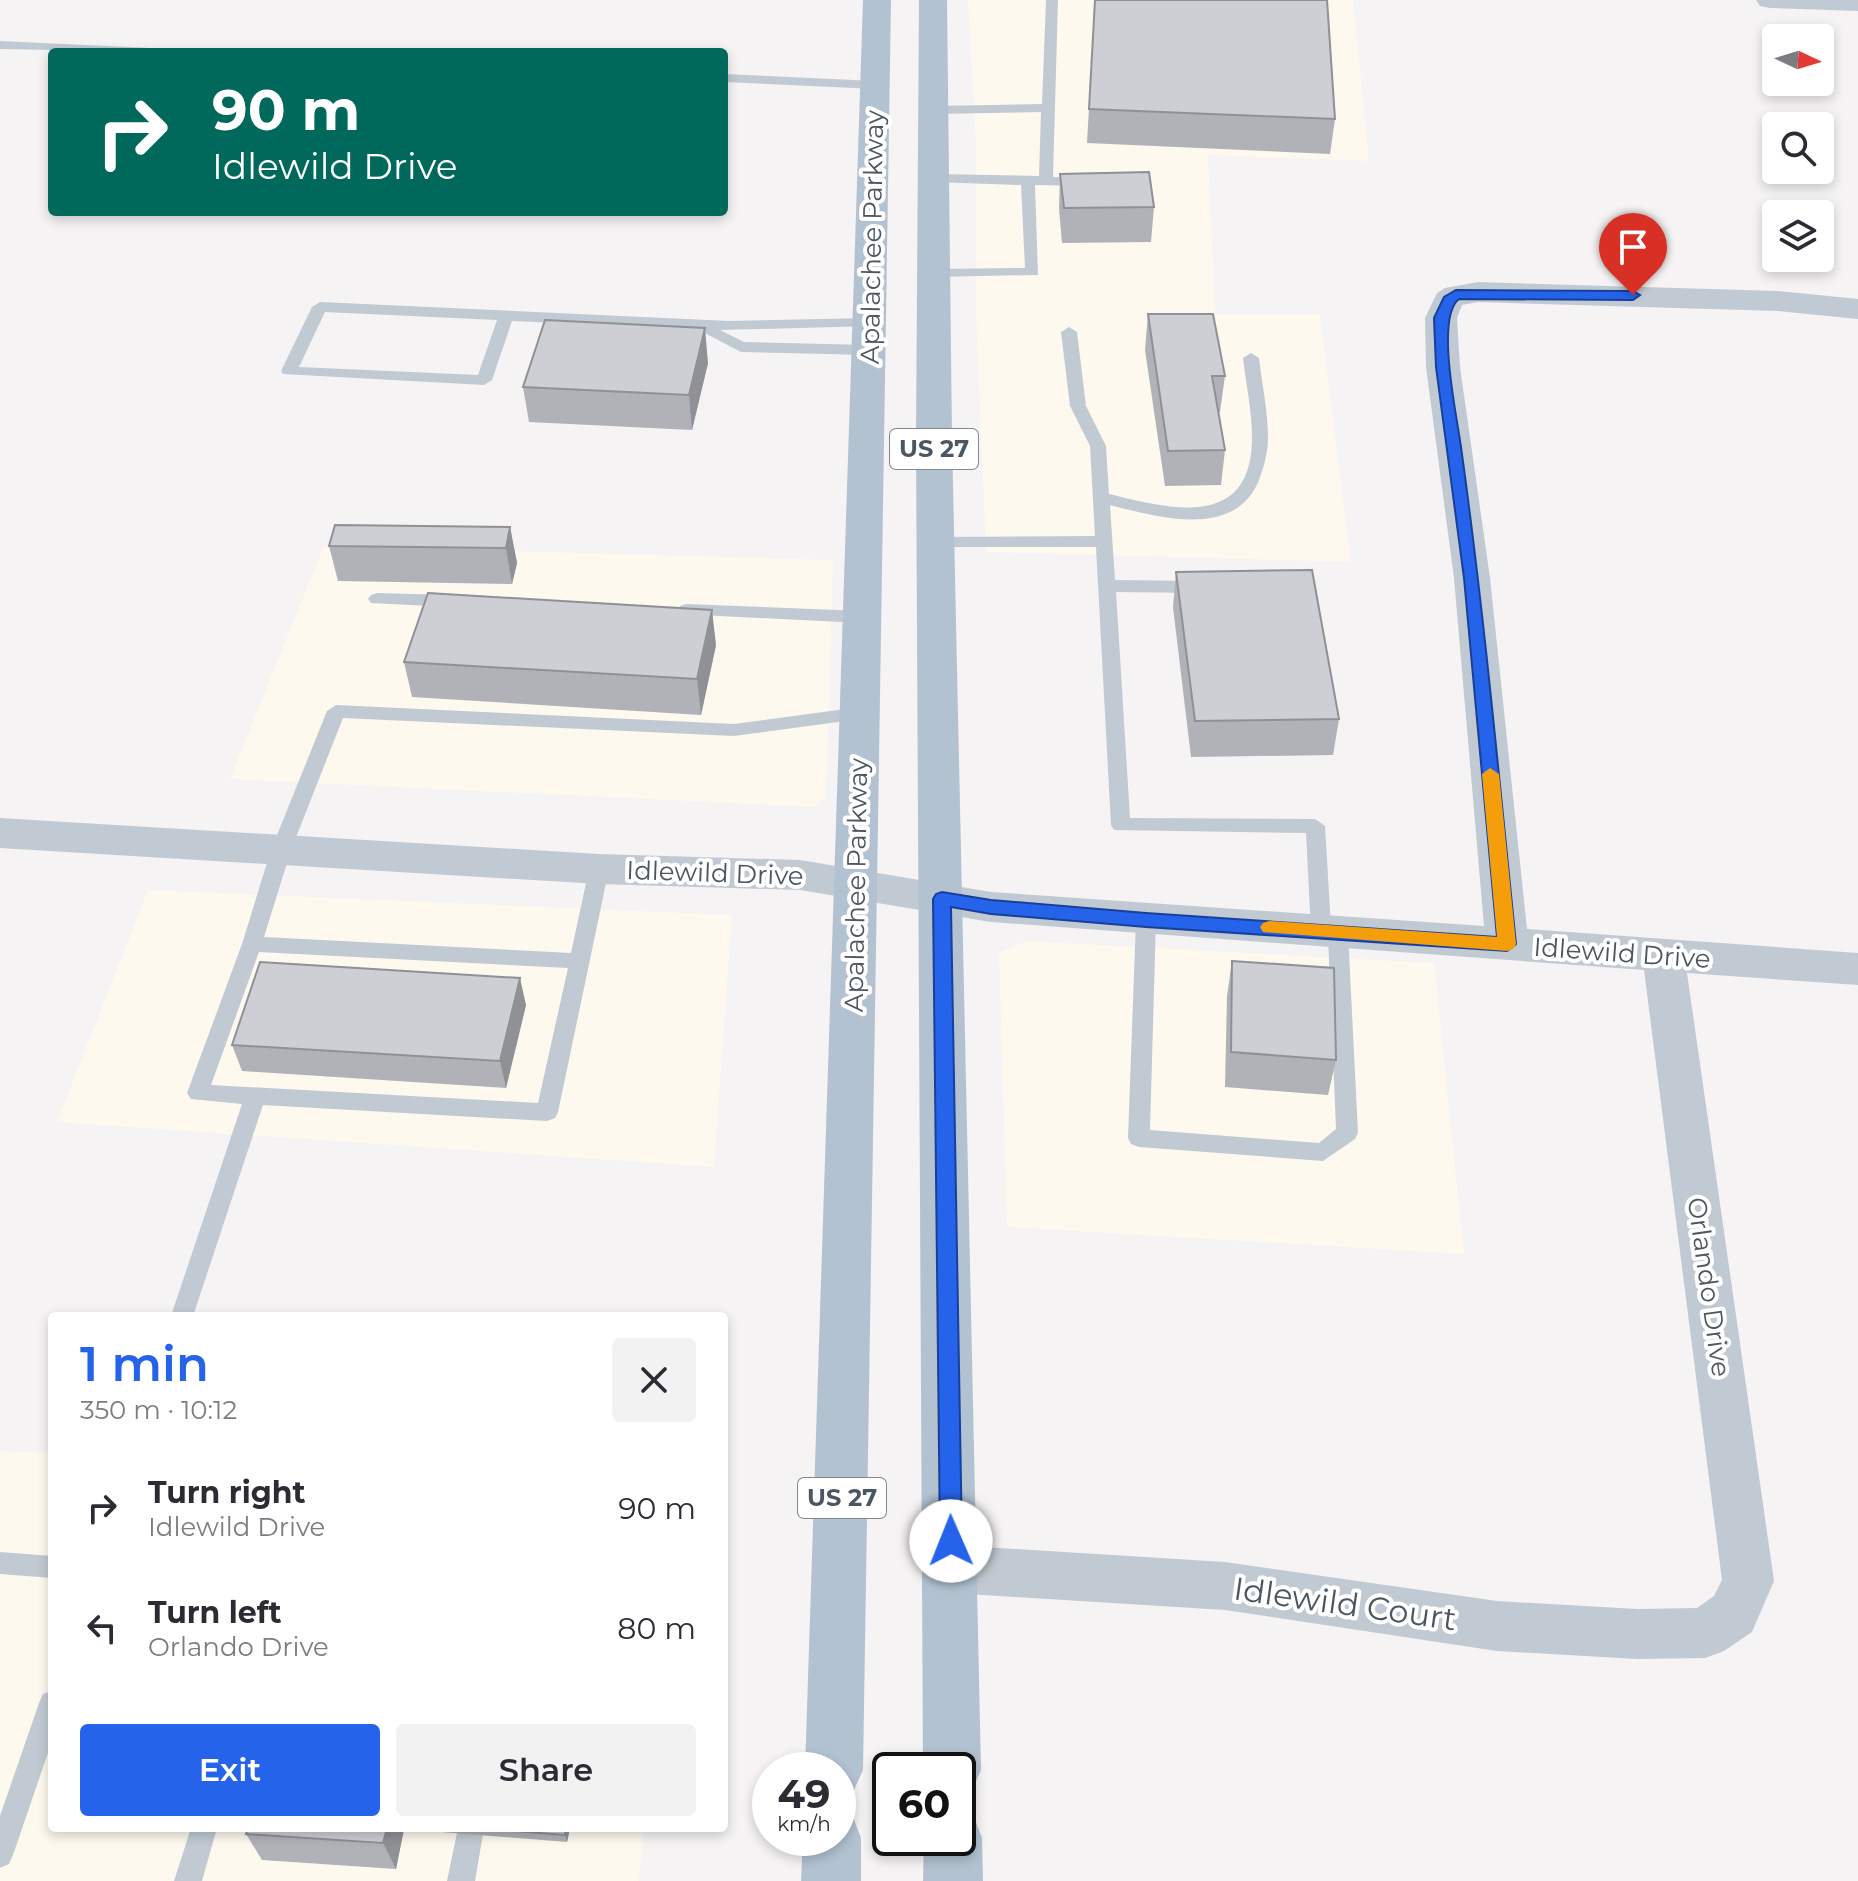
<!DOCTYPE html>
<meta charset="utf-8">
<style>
:root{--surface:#fff;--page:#f2f2f3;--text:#2b2b33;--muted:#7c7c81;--accent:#2563eb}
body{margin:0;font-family:Montserrat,sans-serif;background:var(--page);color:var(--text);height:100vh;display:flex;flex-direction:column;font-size:30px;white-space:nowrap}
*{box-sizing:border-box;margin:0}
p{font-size:26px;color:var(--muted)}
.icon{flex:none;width:44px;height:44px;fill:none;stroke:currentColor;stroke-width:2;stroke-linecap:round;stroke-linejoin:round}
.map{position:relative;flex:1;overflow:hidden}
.drawer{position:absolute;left:48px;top:1312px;width:680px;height:520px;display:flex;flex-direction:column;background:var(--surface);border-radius:8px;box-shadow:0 4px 12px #0003}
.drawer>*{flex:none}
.guide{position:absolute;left:48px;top:48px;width:680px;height:168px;border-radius:8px;box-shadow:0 4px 12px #0003;background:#00695c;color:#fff;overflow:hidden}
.needle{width:52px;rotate:94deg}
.buttons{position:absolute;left:1762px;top:24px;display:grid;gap:16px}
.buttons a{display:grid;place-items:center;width:72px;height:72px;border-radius:8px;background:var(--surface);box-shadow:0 4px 12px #0003;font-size:40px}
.speed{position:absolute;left:752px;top:1752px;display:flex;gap:16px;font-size:40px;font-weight:700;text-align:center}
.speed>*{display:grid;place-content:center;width:104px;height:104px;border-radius:50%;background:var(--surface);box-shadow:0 4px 12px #0003;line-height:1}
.speed small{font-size:20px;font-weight:400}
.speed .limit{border:4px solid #111;border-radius:12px;background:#fff;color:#111}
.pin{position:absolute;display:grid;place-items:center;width:68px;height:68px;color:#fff;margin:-82px -34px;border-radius:50% 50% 50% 0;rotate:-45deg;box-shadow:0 0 8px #0007}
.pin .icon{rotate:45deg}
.me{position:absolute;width:88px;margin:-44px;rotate:359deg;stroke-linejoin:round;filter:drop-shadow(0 0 6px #0008)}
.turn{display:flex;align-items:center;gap:28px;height:168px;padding:0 32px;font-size:36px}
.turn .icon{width:104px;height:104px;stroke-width:2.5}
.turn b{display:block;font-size:56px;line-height:68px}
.round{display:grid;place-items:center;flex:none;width:84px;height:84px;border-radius:8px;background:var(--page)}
.overview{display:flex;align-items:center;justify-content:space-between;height:136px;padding:0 32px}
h1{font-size:48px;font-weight:600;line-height:60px;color:var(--accent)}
.action{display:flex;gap:16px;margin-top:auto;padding:16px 32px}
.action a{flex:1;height:92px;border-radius:8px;background:var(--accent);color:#fff;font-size:32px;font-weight:600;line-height:92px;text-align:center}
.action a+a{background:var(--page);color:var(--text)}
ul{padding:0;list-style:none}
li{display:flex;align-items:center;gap:24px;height:120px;padding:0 32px}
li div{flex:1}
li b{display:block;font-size:30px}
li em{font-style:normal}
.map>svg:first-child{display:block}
.commercial{fill:#fdf9ef}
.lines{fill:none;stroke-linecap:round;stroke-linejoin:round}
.lane{fill:#c1cad2;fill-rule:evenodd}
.street{fill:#c1cad2;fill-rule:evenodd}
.primary{fill:#b3c2d1;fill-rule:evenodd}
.wall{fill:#b0b2b7}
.shaded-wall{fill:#909195}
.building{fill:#cdcfd5;stroke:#909195;stroke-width:2}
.route{fill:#2563eb;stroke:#184099;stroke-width:2}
.slow{fill:#f59e0b}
.labels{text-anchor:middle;stroke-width:8;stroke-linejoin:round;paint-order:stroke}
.shield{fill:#fff;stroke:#808990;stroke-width:2}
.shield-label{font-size:24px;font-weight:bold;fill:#4a5661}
.street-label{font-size:26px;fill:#4a5661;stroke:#fff}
.near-street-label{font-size:32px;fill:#4a5661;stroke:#fff}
</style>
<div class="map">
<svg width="1858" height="1881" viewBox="0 0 1858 1881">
<rect width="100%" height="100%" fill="#f5f3f3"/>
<!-- commercial -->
<g class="commercial">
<path d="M968,0H1353L1369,161L1208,155L1215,314L1320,315L1351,562L986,552L976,313V145Z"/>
<path d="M324,546L833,560L826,798L814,807L230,779Z"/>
<path d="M148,890L732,915L714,1167L57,1122Z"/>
<path d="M1027,941L1434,963L1464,1254L1007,1227L999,952Z"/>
<path d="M0,1451L52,1453V1828H644L639,1881H0Z"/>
</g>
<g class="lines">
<!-- lane -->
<g class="lane">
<path d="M1046,0H1058L1053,177L1086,178L1093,182L1086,186L1035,185L1038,275L929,277V271L934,269L1025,268L1021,185L934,182L927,178L934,174L1039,176L1041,112L933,114L926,110L933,106L1042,104Z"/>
<path d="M0,41L149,48L156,52L0,49Z"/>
<path d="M724,74L875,81L882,85L875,89L724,82Z"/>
<path d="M320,302L729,321L869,318L877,323L874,326L720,330L744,342L869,345L877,350L869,355L741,352L697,329L512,321L492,380L484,385L283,374L281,371L312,307ZM325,312L497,320L478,375L299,367Z"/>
<path d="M1069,327L1077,332L1086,406L1106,446L1109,494C1170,509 1252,531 1252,437C1252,411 1246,384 1243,358L1251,353L1259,358C1262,384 1268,411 1268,438C1268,452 1264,467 1259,480C1235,540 1157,517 1110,505L1115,580L1200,581L1209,587L1200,593L1116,592L1130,818L1315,819L1325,826L1331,927H1345L1348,932L1358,1133L1355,1139L1323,1161L1139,1147L1131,1144L1128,1138L1136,920L1139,915H1153L1156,920L1150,1130L1319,1143L1336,1129L1328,936H1314L1311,931L1306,833L1114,830L1111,825L1096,547H936L927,542L936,537L1095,536L1090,446L1070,406L1061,332Z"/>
<path d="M377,593L450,595L459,601L450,607L371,603L368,599L371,595Z"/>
<path d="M686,604L862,611L871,617L862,623L680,614L677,610L680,606Z"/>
<path d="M336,705L734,724L860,707L869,713L860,719L734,736L343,718L291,850L264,937L571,953L589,869L592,864H606L609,869L558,1112L555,1118L547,1121L263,1105L193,1316H171L242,1104L191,1099L187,1093L242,944L271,850L327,711ZM259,952L568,968L538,1103L211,1085Z"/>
<path d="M0,1552L52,1556V1578L0,1574Z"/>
<path d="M52,1691V1741L13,1855L9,1864L0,1868V1816L39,1703L43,1694Z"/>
<path d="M191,1828H217L202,1881H174Z"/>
<path d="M458,1828H484L475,1881H447Z"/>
</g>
<!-- street -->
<g class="street">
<path d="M1756,0H1858V11L1770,8L1760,6Z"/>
<path d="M1478,282L1778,291L1858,299V319L1778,311L1478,302L1462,305L1457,318L1460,367L1490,578L1527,929L1858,953V985L1687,973L1774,1581L1752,1632L1724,1651L1705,1658L1637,1659L1497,1651L1225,1610L951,1593L933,1586L925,1569L933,1552L951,1545L1225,1562L1497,1601L1637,1609L1697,1608L1714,1596L1722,1580L1644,970L991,922L800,890L599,884L0,848V818L599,854L800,860L991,892L1484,926L1454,578L1426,367L1425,318L1437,293L1445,288Z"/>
</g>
<!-- primary -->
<g class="primary">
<path d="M863,0H891L863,1770L854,1790L838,1797V1770H805Z"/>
<path d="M919,0H947L952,439L981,1770L972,1790L958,1796V1770H923L916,439Z"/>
<path d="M838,1811L853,1817L861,1838V1881H801L803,1838H838Z"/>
<path d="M958,1811L974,1817L982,1838L983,1881H923L924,1838H958Z"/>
</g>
</g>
<!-- wall -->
<g class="wall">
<path d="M1095,0L1335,119L1330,154L1087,143Z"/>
<path d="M1060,174L1154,207L1151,242L1062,243L1059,208Z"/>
<path d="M1148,314L1225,376L1220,412H1218L1225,450L1221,485L1165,486L1145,350Z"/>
<path d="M708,363L692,430L529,422L523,387Z"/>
<path d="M510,527L517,563L512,584L338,581L329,546Z"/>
<path d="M1176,572L1339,719L1333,755L1191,757L1173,607Z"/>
<path d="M716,645L701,715L412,697L404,662Z"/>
<path d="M1232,961L1336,1060L1328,1095L1225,1087L1227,996Z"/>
<path d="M526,1005L506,1088L242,1071L232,1045Z"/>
<path d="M248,1828H570L567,1842L404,1829L396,1869L262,1860L246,1834Z"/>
</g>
<!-- shaded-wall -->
<g class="shaded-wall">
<path d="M705,328L708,363L692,430L689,395Z"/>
<path d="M510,527L517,563L512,584L506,548Z"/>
<path d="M712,610L716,645L701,715L697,679Z"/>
<path d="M520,978L526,1005L506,1088L500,1061Z"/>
<path d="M387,1828H403L404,1829L396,1869L383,1843Z"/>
<path d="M566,1828H570L567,1842L565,1835Z"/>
</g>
<!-- building -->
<g class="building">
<path d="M1095,0H1327L1335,119L1089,109Z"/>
<path d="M1149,172L1154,207L1064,208L1060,174Z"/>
<path d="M1148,314H1213L1225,376H1212L1225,450L1168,451Z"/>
<path d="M545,320L705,328L689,395L523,387Z"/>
<path d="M335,525L510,527L506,548L329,546Z"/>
<path d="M1312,570L1339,719L1195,721L1176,572Z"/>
<path d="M428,593L712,610L697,679L404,662Z"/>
<path d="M1232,961L1334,968L1336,1060L1231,1052Z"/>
<path d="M260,962L520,978L500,1061L232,1045Z"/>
<path d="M248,1828H387L383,1843L246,1834Z"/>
<path d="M475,1828H566L565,1835Z"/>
</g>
<!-- route -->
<path class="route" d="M1456,290L1633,291L1640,295L1633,300L1459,299C1435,317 1457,417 1461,447C1484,612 1499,778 1516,944L1507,951L1146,927L991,914L951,907L962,1541L959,1549L951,1552L943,1549L940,1541L933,899L936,894L942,892L991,900L1146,913L1497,937L1464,578L1436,367L1434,318L1444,297Z"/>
<!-- slow -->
<path class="slow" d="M1490,768L1499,774L1516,944L1513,949L1507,951L1263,932L1260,927L1263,923L1269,921L1497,937L1482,774Z"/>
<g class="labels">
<!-- shield labels -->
<g class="shield">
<rect x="890" y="429" width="88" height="40" rx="6"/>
<rect x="798" y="1478" width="88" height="40" rx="6"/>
</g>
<g class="shield-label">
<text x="934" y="457">US 27</text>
<text x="842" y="1506">US 27</text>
</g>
<!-- street labels -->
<g class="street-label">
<text transform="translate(872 237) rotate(-89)" y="9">Apalachee Parkway</text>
<text transform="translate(715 873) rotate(2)" y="9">Idlewild Drive</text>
<text transform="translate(856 885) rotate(-89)" y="9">Apalachee Parkway</text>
<text transform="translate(1622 953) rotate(4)" y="9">Idlewild Drive</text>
<text transform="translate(1709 1287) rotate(82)" y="9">Orlando Drive</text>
</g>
<!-- near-street labels -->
<g class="near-street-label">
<text transform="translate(1345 1604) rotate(8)" y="11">Idlewild Court</text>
</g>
</g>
</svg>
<div class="buttons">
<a><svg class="needle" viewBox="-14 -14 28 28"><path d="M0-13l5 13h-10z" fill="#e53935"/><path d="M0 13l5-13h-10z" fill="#7c7c81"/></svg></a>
<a><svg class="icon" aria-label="search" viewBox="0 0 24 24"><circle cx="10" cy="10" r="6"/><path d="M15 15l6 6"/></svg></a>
<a><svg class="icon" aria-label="layers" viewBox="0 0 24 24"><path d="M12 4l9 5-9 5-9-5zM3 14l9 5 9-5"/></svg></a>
</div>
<div class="speed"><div>49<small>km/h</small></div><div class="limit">60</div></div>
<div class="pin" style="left:1633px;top:295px;background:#d93025"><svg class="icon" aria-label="arrive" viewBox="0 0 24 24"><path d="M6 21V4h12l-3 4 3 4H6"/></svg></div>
<svg class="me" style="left:951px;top:1541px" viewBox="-20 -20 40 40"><circle r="19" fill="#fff"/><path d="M0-13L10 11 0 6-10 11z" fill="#2563eb"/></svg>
<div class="guide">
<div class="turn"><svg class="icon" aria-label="right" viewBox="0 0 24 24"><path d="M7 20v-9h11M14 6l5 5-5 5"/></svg><div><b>90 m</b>Idlewild Drive</div></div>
</div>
<section class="drawer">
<div class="overview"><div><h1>1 min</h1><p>350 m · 10:12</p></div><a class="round"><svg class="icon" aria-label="close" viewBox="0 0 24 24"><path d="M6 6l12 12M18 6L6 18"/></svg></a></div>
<ul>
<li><svg class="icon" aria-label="right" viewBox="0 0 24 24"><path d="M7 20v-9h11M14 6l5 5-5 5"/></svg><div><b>Turn right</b><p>Idlewild Drive</p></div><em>90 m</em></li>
<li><svg class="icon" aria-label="left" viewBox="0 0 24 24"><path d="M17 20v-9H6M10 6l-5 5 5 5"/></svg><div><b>Turn left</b><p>Orlando Drive</p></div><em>80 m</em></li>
</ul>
<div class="action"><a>Exit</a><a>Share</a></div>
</section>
</div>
